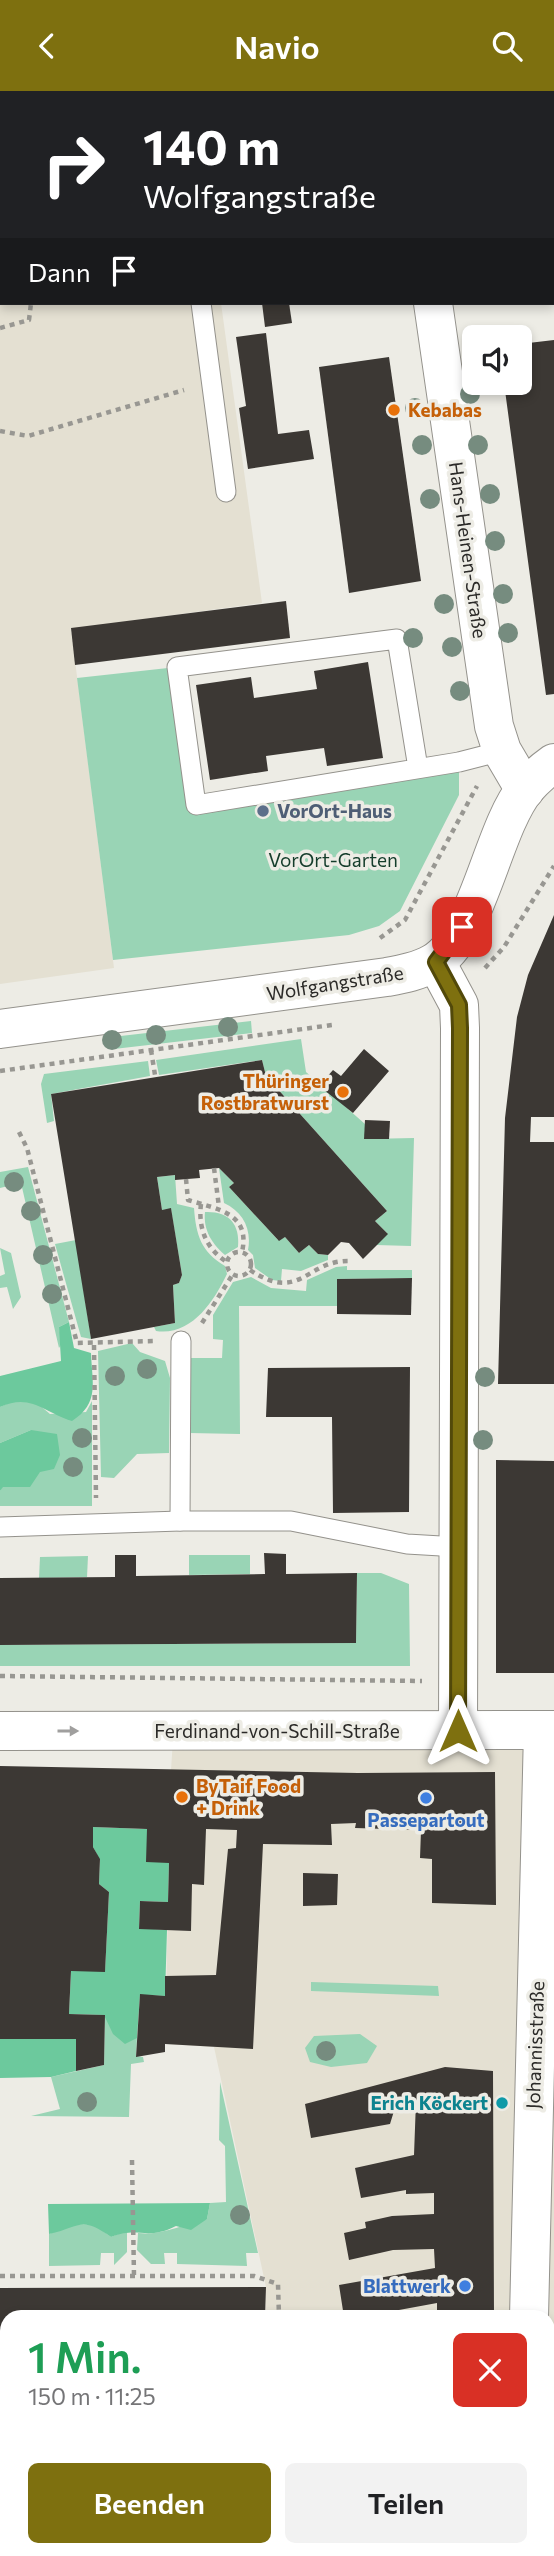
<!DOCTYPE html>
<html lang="de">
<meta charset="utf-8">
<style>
:root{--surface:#fff;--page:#f2f2f2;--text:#202124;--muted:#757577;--accent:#7e700f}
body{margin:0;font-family:Commissioner,sans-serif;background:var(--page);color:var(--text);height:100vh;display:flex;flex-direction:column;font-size:26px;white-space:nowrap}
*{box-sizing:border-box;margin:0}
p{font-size:23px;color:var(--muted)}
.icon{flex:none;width:38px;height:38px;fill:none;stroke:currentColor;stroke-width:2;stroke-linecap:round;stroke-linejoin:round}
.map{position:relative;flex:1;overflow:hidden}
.sheet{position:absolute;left:0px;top:2219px;width:555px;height:247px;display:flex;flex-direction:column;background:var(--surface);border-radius:21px 21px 0 0;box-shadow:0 4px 10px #0003}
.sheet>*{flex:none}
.hud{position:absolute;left:0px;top:0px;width:555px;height:214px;box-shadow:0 4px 10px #0003;background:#202124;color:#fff;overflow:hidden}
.buttons{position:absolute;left:462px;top:234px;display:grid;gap:14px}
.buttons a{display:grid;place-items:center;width:70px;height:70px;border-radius:10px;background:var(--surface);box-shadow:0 4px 10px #0003;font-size:35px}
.pin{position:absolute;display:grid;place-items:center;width:60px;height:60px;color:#fff;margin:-30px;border-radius:14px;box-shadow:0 4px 10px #0006}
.me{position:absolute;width:77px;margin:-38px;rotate:0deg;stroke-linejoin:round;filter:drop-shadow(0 0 5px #0008)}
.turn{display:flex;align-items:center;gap:24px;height:147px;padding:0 28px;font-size:32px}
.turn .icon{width:91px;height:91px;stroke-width:2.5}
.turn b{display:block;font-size:49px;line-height:60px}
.then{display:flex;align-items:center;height:66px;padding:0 28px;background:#0003;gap:14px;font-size:26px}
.round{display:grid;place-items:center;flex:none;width:74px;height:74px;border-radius:10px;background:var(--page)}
.summary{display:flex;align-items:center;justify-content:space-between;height:119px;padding:0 28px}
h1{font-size:42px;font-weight:600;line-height:52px;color:#1e9e55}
.cta{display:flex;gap:14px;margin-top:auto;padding:14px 28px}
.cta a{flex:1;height:80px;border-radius:10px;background:var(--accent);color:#fff;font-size:28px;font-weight:600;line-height:80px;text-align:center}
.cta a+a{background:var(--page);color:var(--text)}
header{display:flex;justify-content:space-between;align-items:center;height:91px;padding:0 28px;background:var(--accent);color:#fff;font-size:32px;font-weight:600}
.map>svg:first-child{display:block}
.built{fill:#e4e0d2}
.green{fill:#99d4b5}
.forest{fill:#6cc99d}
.building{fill:#3c3834}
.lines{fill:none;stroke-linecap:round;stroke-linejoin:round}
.service-casing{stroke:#94928c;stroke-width:21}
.minor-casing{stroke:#94928c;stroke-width:40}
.secondary-casing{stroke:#94928c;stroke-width:40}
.path{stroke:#989792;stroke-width:4.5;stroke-dasharray:5 5;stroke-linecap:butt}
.service{stroke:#fff;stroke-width:19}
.minor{stroke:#fff;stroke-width:38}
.secondary{stroke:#fff;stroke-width:38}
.tree{fill:#768c7f}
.oneway{fill:#a09f9e}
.route-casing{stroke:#52490a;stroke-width:18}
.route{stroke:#7e700f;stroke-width:12}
.food-dot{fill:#e8710a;stroke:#edece5;stroke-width:2.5}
.service-dot{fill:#5c6f8a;stroke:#edece5;stroke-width:2.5}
.shop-dot{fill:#3f7fe0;stroke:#edece5;stroke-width:2.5}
.culture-dot{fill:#0f9aa8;stroke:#edece5;stroke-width:2.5}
.labels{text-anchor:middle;stroke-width:7;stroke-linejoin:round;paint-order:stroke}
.food-label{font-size:19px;font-weight:bold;fill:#c56008;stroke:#edece5;text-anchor:start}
.street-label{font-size:19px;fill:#2b2a28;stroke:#edece5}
.service-label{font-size:19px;font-weight:bold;fill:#4e5e75;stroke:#edece5;text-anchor:start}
.park-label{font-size:19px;fill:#143d2b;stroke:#edece5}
.shop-label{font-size:19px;font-weight:bold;fill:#366cbe;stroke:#edece5}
.culture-label{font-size:19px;font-weight:bold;fill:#0d838f;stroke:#edece5;text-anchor:end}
</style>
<header><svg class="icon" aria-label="back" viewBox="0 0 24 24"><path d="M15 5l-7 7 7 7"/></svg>Navio<svg class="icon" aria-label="search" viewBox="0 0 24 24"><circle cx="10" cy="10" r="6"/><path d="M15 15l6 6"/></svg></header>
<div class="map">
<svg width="554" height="2465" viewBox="0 0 554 2465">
<rect width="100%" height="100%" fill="#edece5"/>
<!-- built -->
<g class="built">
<path d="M0,0H192L2,2V212H221L262,512L71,538L114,877L0,893Z"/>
<path d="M554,1632V2356L548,2355V2226H265L266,2196L214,1956L165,1953L171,1679L174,1633Z"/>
</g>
<!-- green -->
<g class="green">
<path d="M177,576L196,714L459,671V704L400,820L379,835L349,844L113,869L77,587Z"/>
<path d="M251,930L252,942L114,958L112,946Z"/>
<path d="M301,948L306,981L365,1033V1048L414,1047L411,1155L376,1154L387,1142L375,1130L387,1120L266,985L262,969L159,984L156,969Z"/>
<path d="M148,970L150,985L51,1003L54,1030L47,1032L41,993L44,983Z"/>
<path d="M28,1076L69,1231L59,1236L62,1252L59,1257L21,1092L0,1097V1081Z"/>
<path d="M219,1077L234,1092L229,1096L278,1149L285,1146L299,1162L309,1154L318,1163L328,1164V1169L301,1180L282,1178L281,1190L272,1189L255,1177L253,1164L248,1159C252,1138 243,1121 224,1112Z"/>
<path d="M175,1084L177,1113L194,1117C196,1144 201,1161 225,1175L227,1183C213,1212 191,1245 156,1240L154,1236L175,1232L173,1194L179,1192L182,1184L171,1118L162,1119L157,1086Z"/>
<path d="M205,1121C228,1120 240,1132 238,1156L225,1164C212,1153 203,1139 205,1121Z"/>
<path d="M76,1149L91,1248L81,1246L55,1153Z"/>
<path d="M0,1157L11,1162L21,1206L13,1218L7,1196L0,1197V1185L5,1183Z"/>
<path d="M347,1175V1179H412V1187L337,1188V1215H239L240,1343L189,1342L191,1267H222L223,1249L213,1248V1224L233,1191L251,1186L271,1197L306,1200L307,1189L336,1176Z"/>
<path d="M132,1252L140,1261L165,1270L170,1287L169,1362L137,1363L114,1387L101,1386L98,1260Z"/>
<path d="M15,1309L37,1312L50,1323L86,1321L92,1310V1415H0V1400L31,1339L0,1352V1316Z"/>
<path d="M189,1464H250V1483L189,1484Z"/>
<path d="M88,1465L87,1486L39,1487L40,1466Z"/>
<path d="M357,1482H381L409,1493L410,1575H0V1554L356,1552Z"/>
<path d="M311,1891L438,1895L439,1905L311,1900Z"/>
<path d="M105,1924L137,1947L136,1965L143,1966L144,1971L131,1973L129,2026L31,2025L60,2018L51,1986L104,1974Z"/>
<path d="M360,1943L377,1955L367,1972L331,1976L310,1971L305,1957L314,1945Z"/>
<path d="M220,1991L258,2162H246L247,2175L177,2173V2162H164L165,2173H151L137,2159L138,2142C162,2145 183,2133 207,2128L210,2112L226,2111L225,2055L219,2049Z"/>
<path d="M75,2133L95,2134L111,2146L127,2139V2161L114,2174V2162H101L100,2174L49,2175V2143Z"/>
<path d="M318,2461L314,2465H157V2463Z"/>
</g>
<!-- forest -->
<g class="forest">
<path d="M69,1231L74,1257L91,1262C92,1292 100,1312 72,1330C43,1321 31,1302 0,1316V1285L61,1270L59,1236Z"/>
<path d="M31,1339L57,1343L60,1364L54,1378L40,1381L30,1396H3L0,1400V1352Z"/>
<path d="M93,1736L147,1738L169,1772L168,1811L140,1810L139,1837L167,1839L165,1905L140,1904L137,1947L125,1953L113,1943L104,1924L69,1923L71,1880H105L109,1801L99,1793L100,1769L93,1756Z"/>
<path d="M0,1948H76V1980L51,1986L0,1987Z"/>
<path d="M210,2112L207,2128L191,2139L176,2135C146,2150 139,2135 111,2146C81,2124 80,2136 49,2143L48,2113Z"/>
</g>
<!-- building -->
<g class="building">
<path d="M262,212H289L292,232L265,236Z"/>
<path d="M266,242L278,343L309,339L314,368L248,378L239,317L246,315L236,246Z"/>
<path d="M554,249V603L546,604L504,292H520V253Z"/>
<path d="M389,266L421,490L349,502L319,276Z"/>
<path d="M286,510L290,547L75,574L71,537Z"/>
<path d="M368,571L383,667L327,675L324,657L266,665L268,680L210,689L196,594L251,586L254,607L317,598L314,580Z"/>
<path d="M554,824V1026H531L530,1051H554V1293H498L505,1027L517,926L528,884Z"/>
<path d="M364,958L389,980L353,1022L319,995L333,979L341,985Z"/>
<path d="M262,969L266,985L387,1120L375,1130L388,1143L363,1168L349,1152L341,1151L328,1164L318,1163L309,1154L299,1162L285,1146L279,1150L229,1096L234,1092L219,1077L199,1079L200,1087L175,1089V1084L157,1086L162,1119L171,1117L182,1184L179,1192L173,1194L175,1232L91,1248L51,1003Z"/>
<path d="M365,1029L390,1030L389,1048H364Z"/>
<path d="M412,1187L411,1224L337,1223V1188Z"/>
<path d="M410,1276L409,1421L333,1422L332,1326H266L268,1277Z"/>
<path d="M496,1369L554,1370V1582H496Z"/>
<path d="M264,1462L286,1463V1483L357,1482L356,1552L0,1554V1487L115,1486V1464H136V1485L265,1483Z"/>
<path d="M0,1675L358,1682L495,1681L496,1814L432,1812V1768L420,1767L421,1739L355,1737L356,1732L331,1733L332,1754L263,1753L253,1958L165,1953V1961L136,1966L140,1903L165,1905V1885L216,1884L228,1758L236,1757L237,1739L206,1738L204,1794L192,1793L191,1840L139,1838L140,1810L168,1811L169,1772L146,1771L147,1738L93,1736V1756L100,1768L99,1793L109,1801L105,1881L71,1880L69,1923L105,1924L104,1974L76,1980V1948H0Z"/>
<path d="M303,1782L338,1783L337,1814L303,1815Z"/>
<path d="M445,1976L493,1980L494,2226H437V2212L361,2226H344L339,2194L435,2177L434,2158L393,2159L349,2169L344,2142L366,2137L365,2131L392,2125L434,2123V2102L406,2103V2099L361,2107L355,2077L414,2064L416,2010H406L394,2020L390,2033L311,2047L305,2013Z"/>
<path d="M266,2196L265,2226H7V2271H0V2197Z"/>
<path d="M0,2378H7V2460L0,2461Z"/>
<rect x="30" y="2459" width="76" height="6"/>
<path d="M396,2459L491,2461V2465H396Z"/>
</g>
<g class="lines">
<!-- service casing -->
<g class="service-casing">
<g id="service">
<path d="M173,0L174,2"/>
<path d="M44,2V0"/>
<path d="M201,212L226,401"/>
<path d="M418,677L397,548L177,576L196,714L459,671L502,660"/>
<path d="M180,1430L181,1250"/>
<path d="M0,1436L180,1430H291L407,1453L458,1456"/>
</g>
</g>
<!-- minor casing -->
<g class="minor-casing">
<g id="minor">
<path d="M406,0V2"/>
<path d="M553,115H554"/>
<path d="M433,212L494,635L502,660L525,699"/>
<path d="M436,871L459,914L460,937L458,1640"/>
<path d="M0,1640L554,1639"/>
<path d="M529,2226L543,1640"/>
<path d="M0,2316H7"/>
<path d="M541,2459V2465"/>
</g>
</g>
<!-- secondary casing -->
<g class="secondary-casing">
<path id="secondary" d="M0,938L387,886C403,883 419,880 433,872C478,847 492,738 526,697C534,688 544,679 554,672"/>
</g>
<!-- path -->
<g class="path">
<path d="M0,57L2,58"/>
<path d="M0,237L29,229L31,212"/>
<path d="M0,340L28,345L184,299"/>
<path d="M380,847L405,829L477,695"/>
<path d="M485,877L504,856L554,775"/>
<path d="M151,959L155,984"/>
<path d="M0,980L332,934"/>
<path d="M19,1041L27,1057L77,1252L155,1250"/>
<path d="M214,1077L219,1116"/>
<path d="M186,1088L188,1109C217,1118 251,1122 242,1161"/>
<path d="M201,1113C198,1137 206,1158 227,1171"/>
<circle cx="239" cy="1173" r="12"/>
<path d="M250,1179C301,1213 306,1168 351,1170"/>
<path d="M202,1232L233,1183"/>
<path d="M94,1254L96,1407"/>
<path d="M0,1585L422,1590"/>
<path d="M132,2069L134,2185"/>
<path d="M0,2185H254L278,2193L279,2226"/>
<path d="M548,2356L554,2357"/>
<path d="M22,2465V2462"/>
</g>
<!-- service -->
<use href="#service" class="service"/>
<!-- minor -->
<use href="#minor" class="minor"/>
<!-- secondary -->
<use href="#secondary" class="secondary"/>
</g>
<!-- trees -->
<g class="tree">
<circle cx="470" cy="303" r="10"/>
<circle cx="415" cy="317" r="10"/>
<circle cx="422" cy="354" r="10"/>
<circle cx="478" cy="354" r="10"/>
<circle cx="490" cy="403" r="10"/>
<circle cx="430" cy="408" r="10"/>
<circle cx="495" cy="450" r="10"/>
<circle cx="503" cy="503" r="10"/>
<circle cx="444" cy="513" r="10"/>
<circle cx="508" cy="542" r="10"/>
<circle cx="413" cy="547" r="10"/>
<circle cx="452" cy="556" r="10"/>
<circle cx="460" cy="600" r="10"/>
<circle cx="228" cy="936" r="10"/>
<circle cx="156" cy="944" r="10"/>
<circle cx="112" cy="949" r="10"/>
<circle cx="14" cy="1091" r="10"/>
<circle cx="31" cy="1120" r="10"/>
<circle cx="43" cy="1164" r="10"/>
<circle cx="52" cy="1203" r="10"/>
<circle cx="147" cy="1278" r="10"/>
<circle cx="115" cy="1285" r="10"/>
<circle cx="485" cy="1286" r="10"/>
<circle cx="82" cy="1347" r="10"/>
<circle cx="483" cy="1349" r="10"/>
<circle cx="73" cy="1376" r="10"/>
<circle cx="326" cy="1960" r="10"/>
<circle cx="87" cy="2011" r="10"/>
<circle cx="240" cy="2124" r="10"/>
</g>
<!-- one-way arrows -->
<defs><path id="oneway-solid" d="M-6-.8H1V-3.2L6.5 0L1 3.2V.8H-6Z" transform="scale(1.75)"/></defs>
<use class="oneway" href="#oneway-solid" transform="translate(68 1640)"/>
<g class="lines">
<!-- route casing -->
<g class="route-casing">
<path id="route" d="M458,1640L460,937L459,914L436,871L462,836"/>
</g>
<!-- route -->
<use href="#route" class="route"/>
</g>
<!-- markers -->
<g class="food-dot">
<circle cx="394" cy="319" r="7"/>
<circle cx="343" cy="1001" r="7"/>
<circle cx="182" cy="1706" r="7"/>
</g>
<circle class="service-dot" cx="263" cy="720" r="7"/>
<g class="shop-dot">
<circle cx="426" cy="1707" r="7"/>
<circle cx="465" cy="2195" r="7"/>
</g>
<circle class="culture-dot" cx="502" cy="2012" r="7"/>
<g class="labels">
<!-- food labels -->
<g class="food-label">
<text x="408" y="326">Kebabas</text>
<text x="329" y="997" text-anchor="end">Thüringer<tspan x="329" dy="22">Rostbratwurst</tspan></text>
<text x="196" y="1702">ByTaif Food<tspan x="196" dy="22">+ Drink</tspan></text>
</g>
<!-- street labels -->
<g class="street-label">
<text transform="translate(468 459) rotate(82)" y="7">Hans-Heinen-Straße</text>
<text transform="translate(335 892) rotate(-9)" y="7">Wolfgangstraße</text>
<text x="277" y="1647">Ferdinand-von-Schill-Straße</text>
<text transform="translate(535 1954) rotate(-88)" y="7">Johannisstraße</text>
</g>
<!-- service labels -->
<g class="service-label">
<text x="277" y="727">VorOrt-Haus</text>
</g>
<!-- park labels -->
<g class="park-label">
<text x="333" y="776">VorOrt-Garten</text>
</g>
<!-- shop labels -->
<g class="shop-label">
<text x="426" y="1736">Passepartout</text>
<text x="451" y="2202" text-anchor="end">Blattwerk</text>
</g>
<!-- culture labels -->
<g class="culture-label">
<text x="488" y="2019">Erich Köckert</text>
</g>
</g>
</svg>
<div class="buttons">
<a><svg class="icon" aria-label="sound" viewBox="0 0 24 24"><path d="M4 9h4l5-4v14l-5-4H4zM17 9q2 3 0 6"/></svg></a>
</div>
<div class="pin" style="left:462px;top:836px;background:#d93025"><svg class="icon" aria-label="arrive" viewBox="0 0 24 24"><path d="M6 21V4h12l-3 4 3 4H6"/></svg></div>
<svg class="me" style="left:458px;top:1640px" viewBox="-20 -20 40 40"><path d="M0-17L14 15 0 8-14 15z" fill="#7e700f" stroke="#fff" stroke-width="4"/></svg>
<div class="hud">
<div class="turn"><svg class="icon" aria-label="right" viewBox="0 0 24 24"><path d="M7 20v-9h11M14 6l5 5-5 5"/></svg><div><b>140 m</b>Wolfgangstraße</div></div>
<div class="then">Dann<svg class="icon" aria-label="arrive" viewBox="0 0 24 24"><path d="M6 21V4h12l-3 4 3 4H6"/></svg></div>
</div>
<section class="sheet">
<div class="summary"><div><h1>1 Min.</h1><p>150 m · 11:25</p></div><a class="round" style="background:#d93025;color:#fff"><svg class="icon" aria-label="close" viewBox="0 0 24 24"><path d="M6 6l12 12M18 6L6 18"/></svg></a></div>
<div class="cta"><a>Beenden</a><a>Teilen</a></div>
</section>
</div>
